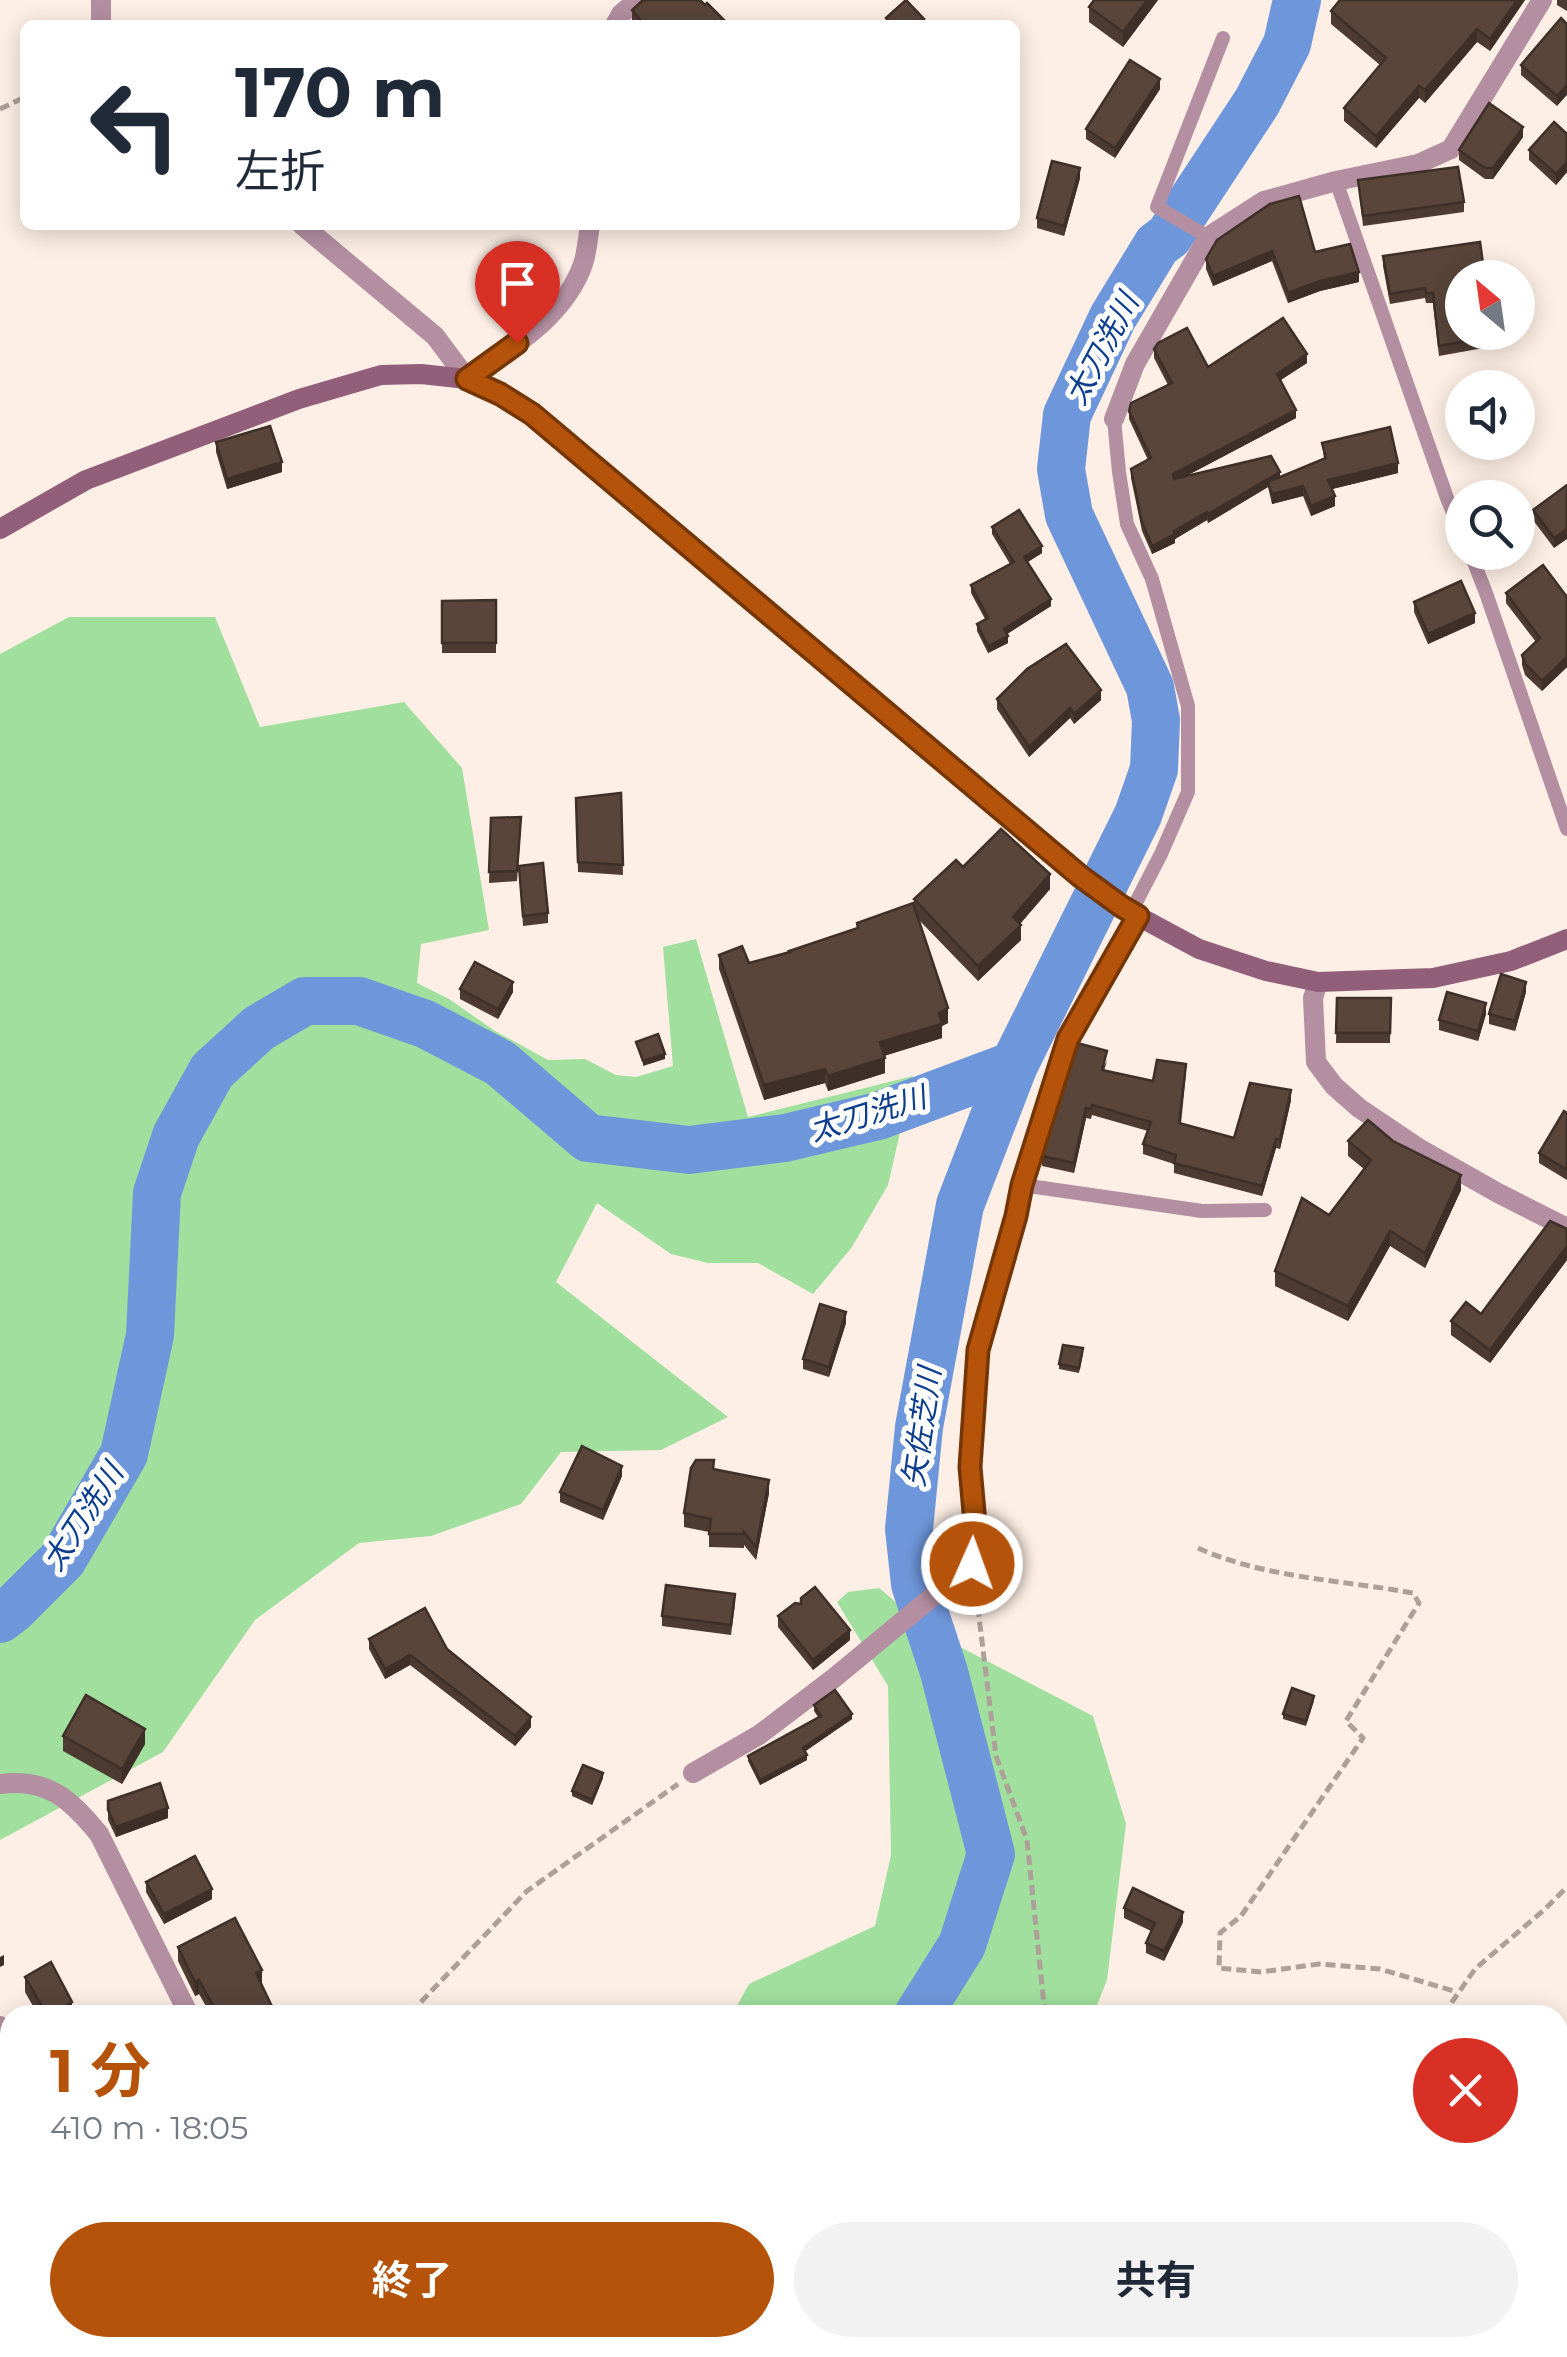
<!DOCTYPE html>
<html lang="ja">
<meta charset="utf-8">
<style>
:root{--surface:#fff;--page:#f2f2f3;--text:#1f2937;--muted:#747a83;--accent:#b45309}
body{margin:0;font-family:Montserrat,"Noto Sans JP",sans-serif;background:var(--page);color:var(--text);height:100vh;display:flex;flex-direction:column;font-size:38px;white-space:nowrap}
*{box-sizing:border-box;margin:0}
p{font-size:32px;color:var(--muted)}
.icon{flex:none;width:55px;height:55px;fill:none;stroke:currentColor;stroke-width:2;stroke-linecap:round;stroke-linejoin:round}
.map{position:relative;flex:1;overflow:hidden}
.panel{position:absolute;left:0px;top:2005px;width:1568px;height:352px;display:flex;flex-direction:column;background:var(--surface);border-radius:30px 30px 0 0;box-shadow:0 5px 25px #0003}
.panel>*{flex:none}
.banner{position:absolute;left:20px;top:20px;width:1000px;height:210px;border-radius:15px;box-shadow:0 5px 25px #0003;background:#fff;color:var(--text);overflow:hidden}
.needle{width:65px;rotate:331deg}
.tools{position:absolute;left:1445px;top:260px;display:grid;gap:20px}
.tools a{display:grid;place-items:center;width:90px;height:90px;border-radius:50%;background:var(--surface);box-shadow:0 5px 25px #0003;font-size:50px}
.pin{position:absolute;display:grid;place-items:center;width:85px;height:85px;color:#fff;margin:-102px -42px;border-radius:50% 50% 50% 0;rotate:-45deg;box-shadow:0 0 10px #0007}
.pin .icon{rotate:45deg}
.me{position:absolute;width:110px;margin:-55px;rotate:2deg;stroke-linejoin:round;filter:drop-shadow(0 0 8px #0008)}
.turn{display:flex;align-items:center;gap:35px;height:210px;padding:0 50px;font-size:45px}
.turn .icon{width:130px;height:130px;stroke-width:2.5}
.turn b{display:block;font-size:70px;line-height:85px}
.round{display:grid;place-items:center;flex:none;width:105px;height:105px;border-radius:52px;background:var(--page)}
.headline{display:flex;align-items:center;justify-content:space-between;height:170px;padding:0 50px}
h1{font-size:60px;font-weight:700;line-height:75px;color:var(--accent)}
.action{display:flex;gap:20px;margin-top:auto;padding:20px 50px}
.action a{flex:1;height:115px;border-radius:60px;background:var(--accent);color:#fff;font-size:40px;font-weight:700;line-height:115px;text-align:center}
.action a+a{background:var(--page);color:var(--text)}
.map>svg:first-child{display:block}
.green{fill:#a0df9d}
.lines{fill:none;stroke-linecap:round;stroke-linejoin:round}
.river{stroke:#6e97db;stroke-width:48}
.path{stroke:#aca098;stroke-width:5;stroke-dasharray:10 5;stroke-linecap:butt}
.lane{stroke:#b38fa1;stroke-width:14}
.street{stroke:#b38fa1;stroke-width:20}
.secondary{stroke:#925f7a;stroke-width:20}
.wall{fill:#4d3b32}
.shaded-wall{fill:#3e3029}
.building{fill:#59453a;stroke:#3e3029;stroke-width:2.5}
.route-casing{stroke:#753606;stroke-width:25}
.route{stroke:#b45309;stroke-width:18}
.labels{text-anchor:middle;stroke-width:10;stroke-linejoin:round;paint-order:stroke}
.water-label{font-size:30px;font-style:italic;fill:#0c3e8d;stroke:#fff}
</style>
<div class="map">
<svg width="1567" height="2357" viewBox="0 0 1567 2357">
<rect width="100%" height="100%" fill="#fdefe5"/>
<!-- green -->
<g class="green">
<path d="M69,617H215L260,727L404,702L462,768L489,930L421,944L417,983L449,999L495,1031L548,1060L585,1059L616,1075L636,1077L673,1066L663,947L696,939L748,1117L913,1076L888,1185L852,1247L813,1294L758,1263H708L671,1254L597,1203L556,1282L728,1417L661,1450L561,1452L521,1504L431,1536L359,1543L255,1620L163,1752L0,1840V654Z"/>
<path d="M879,1588L933,1633L1093,1716L1126,1824L1107,1980L1093,2015H732L749,1984L875,1926L891,1855L888,1686L837,1602L848,1592Z"/>
<path d="M1558,2087L1567,2089V2267L1558,2275Z"/>
<path d="M536,2348H1473L1462,2357H543Z"/>
</g>
<g class="lines">
<!-- river -->
<g class="river">
<path d="M0,1619L13,1609L63,1559L124,1454L150,1335L157,1193L176,1136L212,1071L259,1028L305,1001H359L425,1024L500,1063L588,1138L689,1150L785,1138L878,1116L1014,1065"/>
<path d="M918,2015L962,1945L991,1854L944,1672L915,1584L909,1529L919,1427L960,1205L1014,1065L1138,815L1154,769L1156,720L1150,687L1069,515L1061,469L1067,415L1113,317L1157,245L1169,236L1257,102L1287,44L1297,0"/>
<path d="M681,2357L683,2348"/>
</g>
<!-- path -->
<g class="path">
<path d="M0,109L25,97"/>
<path d="M1198,1548C1264,1578 1342,1580 1413,1593L1419,1603L1346,1721L1363,1738L1241,1916L1220,1933L1219,1968L1261,1972L1319,1964L1380,1969L1457,1992"/>
<path d="M976,1592L996,1756L1027,1840L1045,2015"/>
<path d="M414,2015L418,2005L527,1891L678,1784"/>
<path d="M1443,2015L1475,1969L1544,1910L1567,1887"/>
<path d="M327,2357V2348"/>
</g>
<!-- lane -->
<g class="lane">
<path d="M1336,181L1447,498L1462,535"/>
<path d="M1208,237L1157,207L1223,38"/>
<path d="M1114,419L1119,472L1127,524L1152,579L1188,706V792L1161,854L1131,912"/>
<path d="M1470,552L1486,593L1567,829"/>
<path d="M1022,1185L1202,1211L1265,1210"/>
</g>
<!-- street -->
<g class="street">
<path d="M101,25V0"/>
<path d="M615,25L621,14L638,0"/>
<path d="M302,225L435,336L467,379C511,347 564,318 583,264C587,252 588,237 590,225"/>
<path d="M1114,419L1135,364L1208,237L1264,201L1336,181L1418,164L1451,149L1542,0"/>
<path d="M1318,982L1313,998L1316,1062L1334,1086L1359,1108L1420,1149L1498,1193L1567,1228"/>
<path d="M693,1773L759,1735L834,1678L972,1564L976,1535L970,1467L978,1350L1015,1216L1022,1185L1067,1039L1139,916"/>
<path d="M0,1784C48,1778 70,1799 99,1834L189,2015"/>
<path d="M0,2026L10,2034"/>
<path d="M2,2357L10,2347"/>
<path d="M224,2357L226,2348"/>
</g>
<!-- secondary -->
<g class="secondary">
<path d="M0,529L86,480L299,399L381,375L421,374L467,379L501,395L531,414L1080,876L1121,907L1199,949L1266,971L1318,982L1433,978L1511,961L1567,939"/>
<path d="M1558,2338L1567,2329"/>
<path d="M1538,2357L1548,2348"/>
</g>
</g>
<!-- wall -->
<g class="wall">
<path d="M1158,0L1123,47L1089,22V7Z"/>
<path d="M1525,0L1490,51L1477,42L1425,103L1419,98L1376,148L1344,121V108L1380,65L1331,24V11Z"/>
<path d="M1557,0H1567V11L1557,5Z"/>
<path d="M705,5L729,25H633L632,23V10Z"/>
<path d="M1561,18L1557,106L1521,75V65Z"/>
<path d="M1160,89L1115,158L1086,139V129Z"/>
<path d="M1567,134V172L1556,185L1529,160V150Z"/>
<path d="M1523,137L1493,179H1485L1459,160V150Z"/>
<path d="M1080,178L1064,236L1037,228V218Z"/>
<path d="M1358,180L1464,202V212L1363,226Z"/>
<path d="M1217,240L1315,252L1359,282L1320,291L1288,303L1272,261L1213,286L1206,269V259Z"/>
<path d="M1383,256L1462,278L1489,337V347L1439,356L1433,303H1426L1425,298L1390,304L1383,266Z"/>
<path d="M1154,349L1208,367L1307,363L1281,380L1296,418L1186,476L1280,477L1324,459L1322,443L1398,473L1332,489L1335,506L1311,516L1303,496L1272,504L1268,487L1208,523L1207,520L1175,539V543L1152,554L1142,531L1131,478V469L1148,460L1129,419V411L1168,385L1154,358Z"/>
<path d="M216,442L282,472L227,489L216,452Z"/>
<path d="M1567,485L1554,548L1533,520V510Z"/>
<path d="M992,527L1042,553L1028,562L1051,606L1007,634L1008,643L988,653L977,631V624L985,619L971,593V585L1010,564L992,534Z"/>
<path d="M1506,593L1567,597V667L1542,691L1525,675L1522,665V655L1536,642L1506,603Z"/>
<path d="M496,600V653H442V601Z"/>
<path d="M1414,602L1475,623L1428,644L1414,612Z"/>
<path d="M997,699L1101,700L1074,724L1070,718L1029,757L997,709Z"/>
<path d="M621,793L623,875L578,872L576,798Z"/>
<path d="M491,818L521,827L517,881L489,883Z"/>
<path d="M519,866L548,913V923L523,926Z"/>
<path d="M963,867L1050,889L1020,924L1021,940L978,981L919,920L948,1023L942,1026V1038L884,1056L885,1073L828,1091L825,1083L764,1100L719,969V955L749,963L789,953L857,929V923L914,904V899Z"/>
<path d="M460,989L513,992L498,1019L460,999Z"/>
<path d="M1526,992L1515,1031L1489,1024V1014Z"/>
<path d="M1337,998H1391L1390,1043H1336Z"/>
<path d="M1486,1014L1478,1041L1439,1030V1020Z"/>
<path d="M1107,1061L1104,1071L1153,1081L1186,1074L1181,1124L1234,1138L1291,1100L1280,1149L1276,1148L1262,1196L1174,1173V1164L1143,1154V1144L1148,1131L1092,1115L1091,1119L1086,1118L1074,1173L1042,1166V1156Z"/>
<path d="M1567,1113V1180L1539,1163V1153Z"/>
<path d="M1348,1141H1393L1461,1190L1425,1268L1390,1246L1348,1321L1275,1286V1271L1329,1215L1364,1169L1348,1156Z"/>
<path d="M1567,1260L1490,1363L1451,1335V1321L1481,1314Z"/>
<path d="M846,1323L829,1377L803,1369V1359Z"/>
<path d="M1083,1353L1079,1373L1059,1369V1364Z"/>
<path d="M714,1469L769,1493L756,1560L744,1545V1548L709,1547V1532L684,1527V1513Z"/>
<path d="M622,1476L603,1520L560,1502V1492Z"/>
<path d="M735,1604L731,1635L662,1626V1616Z"/>
<path d="M778,1616L850,1640L813,1670L778,1627Z"/>
<path d="M369,1639L447,1649L531,1727L515,1746L410,1665L385,1679L369,1649Z"/>
<path d="M1314,1701L1306,1726L1283,1719V1714Z"/>
<path d="M814,1705L852,1719L805,1751L807,1760L760,1785L748,1761V1756L818,1717L814,1711Z"/>
<path d="M63,1736L145,1744L122,1784L63,1751Z"/>
<path d="M603,1778L592,1805L572,1796V1791Z"/>
<path d="M108,1801L168,1818L116,1837L108,1820Z"/>
<path d="M146,1882L212,1899L164,1924L146,1892Z"/>
<path d="M1124,1908L1183,1922L1164,1961L1146,1953V1943L1151,1931L1124,1918Z"/>
<path d="M178,1947L262,1984H261L276,2015H211L199,1994L195,1996L178,1961Z"/>
<path d="M25,1977L72,2015H38L25,1992Z"/>
</g>
<!-- shaded-wall -->
<g class="shaded-wall">
<path d="M1147,0H1158L1123,47V32Z"/>
<path d="M1517,0H1525L1490,51V39Z"/>
<path d="M1477,29V42L1425,103V90Z"/>
<path d="M1160,79V89L1115,158V148Z"/>
<path d="M1567,85V95L1557,106V96Z"/>
<path d="M1419,86V98L1376,148V136Z"/>
<path d="M1523,127V137L1493,179V168Z"/>
<path d="M1567,162V172L1556,185V174Z"/>
<path d="M1080,168V178L1064,236V226Z"/>
<path d="M1272,251V261L1213,286V276Z"/>
<path d="M1359,272V282L1320,291L1288,303V293L1320,281Z"/>
<path d="M1307,354V363L1277,382V374Z"/>
<path d="M1296,410V418L1173,483V474Z"/>
<path d="M282,462V472L227,489V479Z"/>
<path d="M1398,463V473L1328,490V480Z"/>
<path d="M1280,472V480L1268,482V487L1208,523V514Z"/>
<path d="M1303,486V496L1272,504V494Z"/>
<path d="M1335,496V506L1311,516V506Z"/>
<path d="M1207,512V520L1175,539V543L1152,554V546Z"/>
<path d="M1567,529V539L1554,548V538Z"/>
<path d="M1042,546V553L1024,564V557Z"/>
<path d="M1051,599V606L1004,636V629Z"/>
<path d="M1475,613V623L1428,644V634Z"/>
<path d="M1008,636V643L988,653V646Z"/>
<path d="M1567,657V667L1542,691V681Z"/>
<path d="M1101,690V700L1074,724V714Z"/>
<path d="M1070,708V718L1029,757V747Z"/>
<path d="M1050,874V889L1013,932V917Z"/>
<path d="M1021,925V940L978,981V966Z"/>
<path d="M513,982V992L498,1019V1009Z"/>
<path d="M1526,982V992L1515,1031V1021Z"/>
<path d="M1486,1003V1014L1478,1041V1031Z"/>
<path d="M948,1008V1023L942,1026V1038L880,1057V1042Z"/>
<path d="M665,1054V1059L643,1066V1061Z"/>
<path d="M885,1058V1073L828,1091V1076Z"/>
<path d="M825,1069V1083L764,1100V1085Z"/>
<path d="M1291,1090V1100L1280,1149V1139Z"/>
<path d="M1086,1108V1118L1074,1173V1163Z"/>
<path d="M1276,1139V1148L1262,1196V1186Z"/>
<path d="M1461,1175V1190L1425,1268V1253Z"/>
<path d="M1390,1231V1246L1348,1321V1306Z"/>
<path d="M1567,1246V1260L1490,1363V1350Z"/>
<path d="M846,1312V1323L829,1377V1367Z"/>
<path d="M622,1466V1476L603,1520V1510Z"/>
<path d="M769,1480V1493L756,1560V1547Z"/>
<path d="M850,1630V1640L813,1670V1660Z"/>
<path d="M410,1655V1665L385,1679V1669Z"/>
<path d="M852,1714V1719L803,1753V1748Z"/>
<path d="M531,1717V1727L515,1746V1736Z"/>
<path d="M145,1729V1744L122,1784V1769Z"/>
<path d="M807,1755V1760L760,1785V1780Z"/>
<path d="M603,1773V1778L592,1805V1800Z"/>
<path d="M168,1808V1818L116,1837V1827Z"/>
<path d="M212,1889V1899L164,1924V1914Z"/>
<path d="M1183,1912V1922L1164,1961V1951Z"/>
<path d="M4,1955V1965L0,1967V1957Z"/>
<path d="M262,1970V1984L256,1987V1973Z"/>
<path d="M199,1980V1994L195,1996V1982Z"/>
<path d="M72,2002V2015H50Z"/>
<path d="M10,2232V2248L0,2261V2251Z"/>
</g>
<!-- building -->
<g class="building">
<path d="M643,0H700L705,5L707,3L729,25H645L632,10Z"/>
<path d="M906,0L924,19L917,25H891L886,18Z"/>
<path d="M1094,0H1147L1123,32L1089,7Z"/>
<path d="M1340,0H1517L1490,39L1477,29L1425,90L1419,86L1376,136L1344,108L1386,58L1331,11Z"/>
<path d="M1561,18L1567,24V85L1557,96L1521,65Z"/>
<path d="M1130,60L1160,79L1115,148L1086,129Z"/>
<path d="M1489,103L1523,127L1493,168H1485L1459,150Z"/>
<path d="M1554,122L1567,134V162L1556,174L1529,150Z"/>
<path d="M1052,161L1080,168L1064,226L1037,218Z"/>
<path d="M1458,167L1464,202L1363,216L1358,180Z"/>
<path d="M1299,196L1315,252L1350,244L1359,272L1320,281L1288,293L1272,251L1213,276L1206,259L1217,240L1270,204Z"/>
<path d="M1480,242L1485,278H1462V332H1488L1489,337L1439,346L1433,293H1426L1425,288L1390,294L1383,256Z"/>
<path d="M1283,318L1307,354L1277,374L1296,410L1173,474L1174,479L1271,456L1280,472L1208,514L1207,512L1174,531L1175,534L1152,546L1142,522L1131,469L1151,458L1129,411L1131,403L1172,383L1154,349L1158,343L1187,328L1208,367Z"/>
<path d="M270,426L282,462L227,479L216,442Z"/>
<path d="M1390,427L1398,463L1328,480L1335,496L1311,506L1303,486L1272,494L1268,482L1326,458L1322,443Z"/>
<path d="M1567,485V529L1554,538L1533,510Z"/>
<path d="M1019,510L1042,546L1024,557L1051,599L1004,629L1008,636L988,646L977,624L988,618L971,585L1014,562L992,527Z"/>
<path d="M1543,565L1567,597V657L1542,681L1525,664L1522,655L1540,638L1506,593Z"/>
<path d="M1461,581L1475,613L1428,634L1414,602Z"/>
<path d="M496,600V643H442V601Z"/>
<path d="M1066,644L1101,690L1074,714L1070,708L1029,747L997,699L1027,669Z"/>
<path d="M621,793L623,865L578,862L576,798Z"/>
<path d="M521,817L517,871L489,872L491,818Z"/>
<path d="M1001,829L1050,874L1013,917L1021,925L978,966L914,899L956,860L963,867Z"/>
<path d="M543,863L548,913L523,916L519,866Z"/>
<path d="M913,903L948,1008L939,1013L942,1024L880,1042L885,1058L828,1076L825,1069L764,1085L719,955L742,946L749,963L790,952L789,951L858,928L857,923Z"/>
<path d="M475,962L513,982L498,1009L460,989Z"/>
<path d="M1501,974L1526,982L1515,1021L1489,1014Z"/>
<path d="M1447,992L1486,1003L1478,1031L1439,1020Z"/>
<path d="M1337,998H1391L1390,1033H1336Z"/>
<path d="M658,1034L665,1054L643,1061L636,1042Z"/>
<path d="M1077,1043L1107,1051L1102,1070L1153,1081L1157,1060L1186,1064L1179,1123L1234,1138L1250,1083L1291,1090L1280,1139H1276L1262,1186L1174,1163L1176,1155L1143,1144L1151,1122L1092,1105L1091,1109L1086,1108L1074,1163L1042,1156Z"/>
<path d="M1564,1111L1567,1113V1170L1539,1153Z"/>
<path d="M1368,1120L1393,1141L1461,1175L1425,1253L1390,1231L1348,1306L1275,1271L1302,1198L1329,1215L1371,1160L1348,1141Z"/>
<path d="M1550,1221L1567,1229V1246L1490,1350L1451,1321L1466,1302L1481,1314Z"/>
<path d="M820,1304L846,1312L829,1367L803,1359Z"/>
<path d="M1063,1345L1083,1348L1079,1368L1059,1364Z"/>
<path d="M582,1446L622,1466L603,1510L560,1492Z"/>
<path d="M696,1460H714L713,1469L769,1480L756,1547L744,1532V1534H709L711,1519L684,1513L691,1468Z"/>
<path d="M666,1585L735,1594L731,1625L662,1616Z"/>
<path d="M815,1587L850,1630L813,1660L778,1616L795,1603L801,1604V1598Z"/>
<path d="M425,1608L447,1649L531,1717L515,1736L410,1655L385,1669L369,1639Z"/>
<path d="M1292,1688L1314,1696L1306,1721L1283,1714Z"/>
<path d="M835,1690L852,1714L803,1748L807,1755L760,1780L748,1756L821,1716L814,1705Z"/>
<path d="M86,1695L145,1729L122,1769L63,1736Z"/>
<path d="M583,1765L603,1773L592,1800L572,1791Z"/>
<path d="M160,1783L168,1808L116,1827L108,1810V1801Z"/>
<path d="M195,1856L212,1889L164,1914L146,1882Z"/>
<path d="M1133,1888L1183,1912L1164,1951L1146,1943L1155,1923L1124,1908Z"/>
<path d="M235,1918L262,1970L256,1973L276,2015H218L199,1980L195,1982L178,1947Z"/>
<path d="M51,1962L72,2002L50,2015H47L25,1977Z"/>
<path d="M2,2170L10,2175L9,2233L10,2238L0,2251V2174Z"/>
</g>
<g class="lines">
<!-- route casing -->
<g class="route-casing">
<path id="route" d="M517,343L467,379L500,394L532,414L1080,876L1121,906L1138,916L1068,1039L1022,1185L1016,1216L978,1350L970,1467L976,1535L972,1564"/>
</g>
<!-- route -->
<use href="#route" class="route"/>
</g>
<g class="labels">
<!-- water labels -->
<g class="water-label">
<text transform="translate(1102 349) rotate(-62)" y="10">太刀洗川</text>
<text transform="translate(868 1114) rotate(-17)" y="10">太刀洗川</text>
<text transform="translate(922 1427) rotate(-82)" y="10">矢佐芝川</text>
<text transform="translate(83 1517) rotate(-57)" y="10">太刀洗川</text>
</g>
</g>
</svg>
<div class="tools">
<a><svg class="needle" viewBox="-14 -14 28 28"><path d="M0-13l5 13h-10z" fill="#e53935"/><path d="M0 13l5-13h-10z" fill="#747a83"/></svg></a>
<a><svg class="icon" aria-label="sound" viewBox="0 0 24 24"><path d="M4 9h4l5-4v14l-5-4H4zM17 9q2 3 0 6"/></svg></a>
<a><svg class="icon" aria-label="search" viewBox="0 0 24 24"><circle cx="10" cy="10" r="6"/><path d="M15 15l6 6"/></svg></a>
</div>
<div class="pin" style="left:517px;top:343px;background:#d93025"><svg class="icon" aria-label="arrive" viewBox="0 0 24 24"><path d="M6 21V4h12l-3 4 3 4H6"/></svg></div>
<svg class="me" style="left:972px;top:1564px" viewBox="-20 -20 40 40"><circle r="17" fill="#b45309" stroke="#fff" stroke-width="3"/><path d="M0-11L8 9 0 5-8 9z" fill="#fff"/></svg>
<div class="banner">
<div class="turn"><svg class="icon" aria-label="left" viewBox="0 0 24 24"><path d="M17 20v-9H6M10 6l-5 5 5 5"/></svg><div><b>170 m</b>左折</div></div>
</div>
<section class="panel">
<div class="headline"><div><h1>1 分</h1><p>410 m · 18:05</p></div><a class="round" style="background:#d93025;color:#fff"><svg class="icon" aria-label="close" viewBox="0 0 24 24"><path d="M6 6l12 12M18 6L6 18"/></svg></a></div>
<div class="action"><a>終了</a><a>共有</a></div>
</section>
</div>
